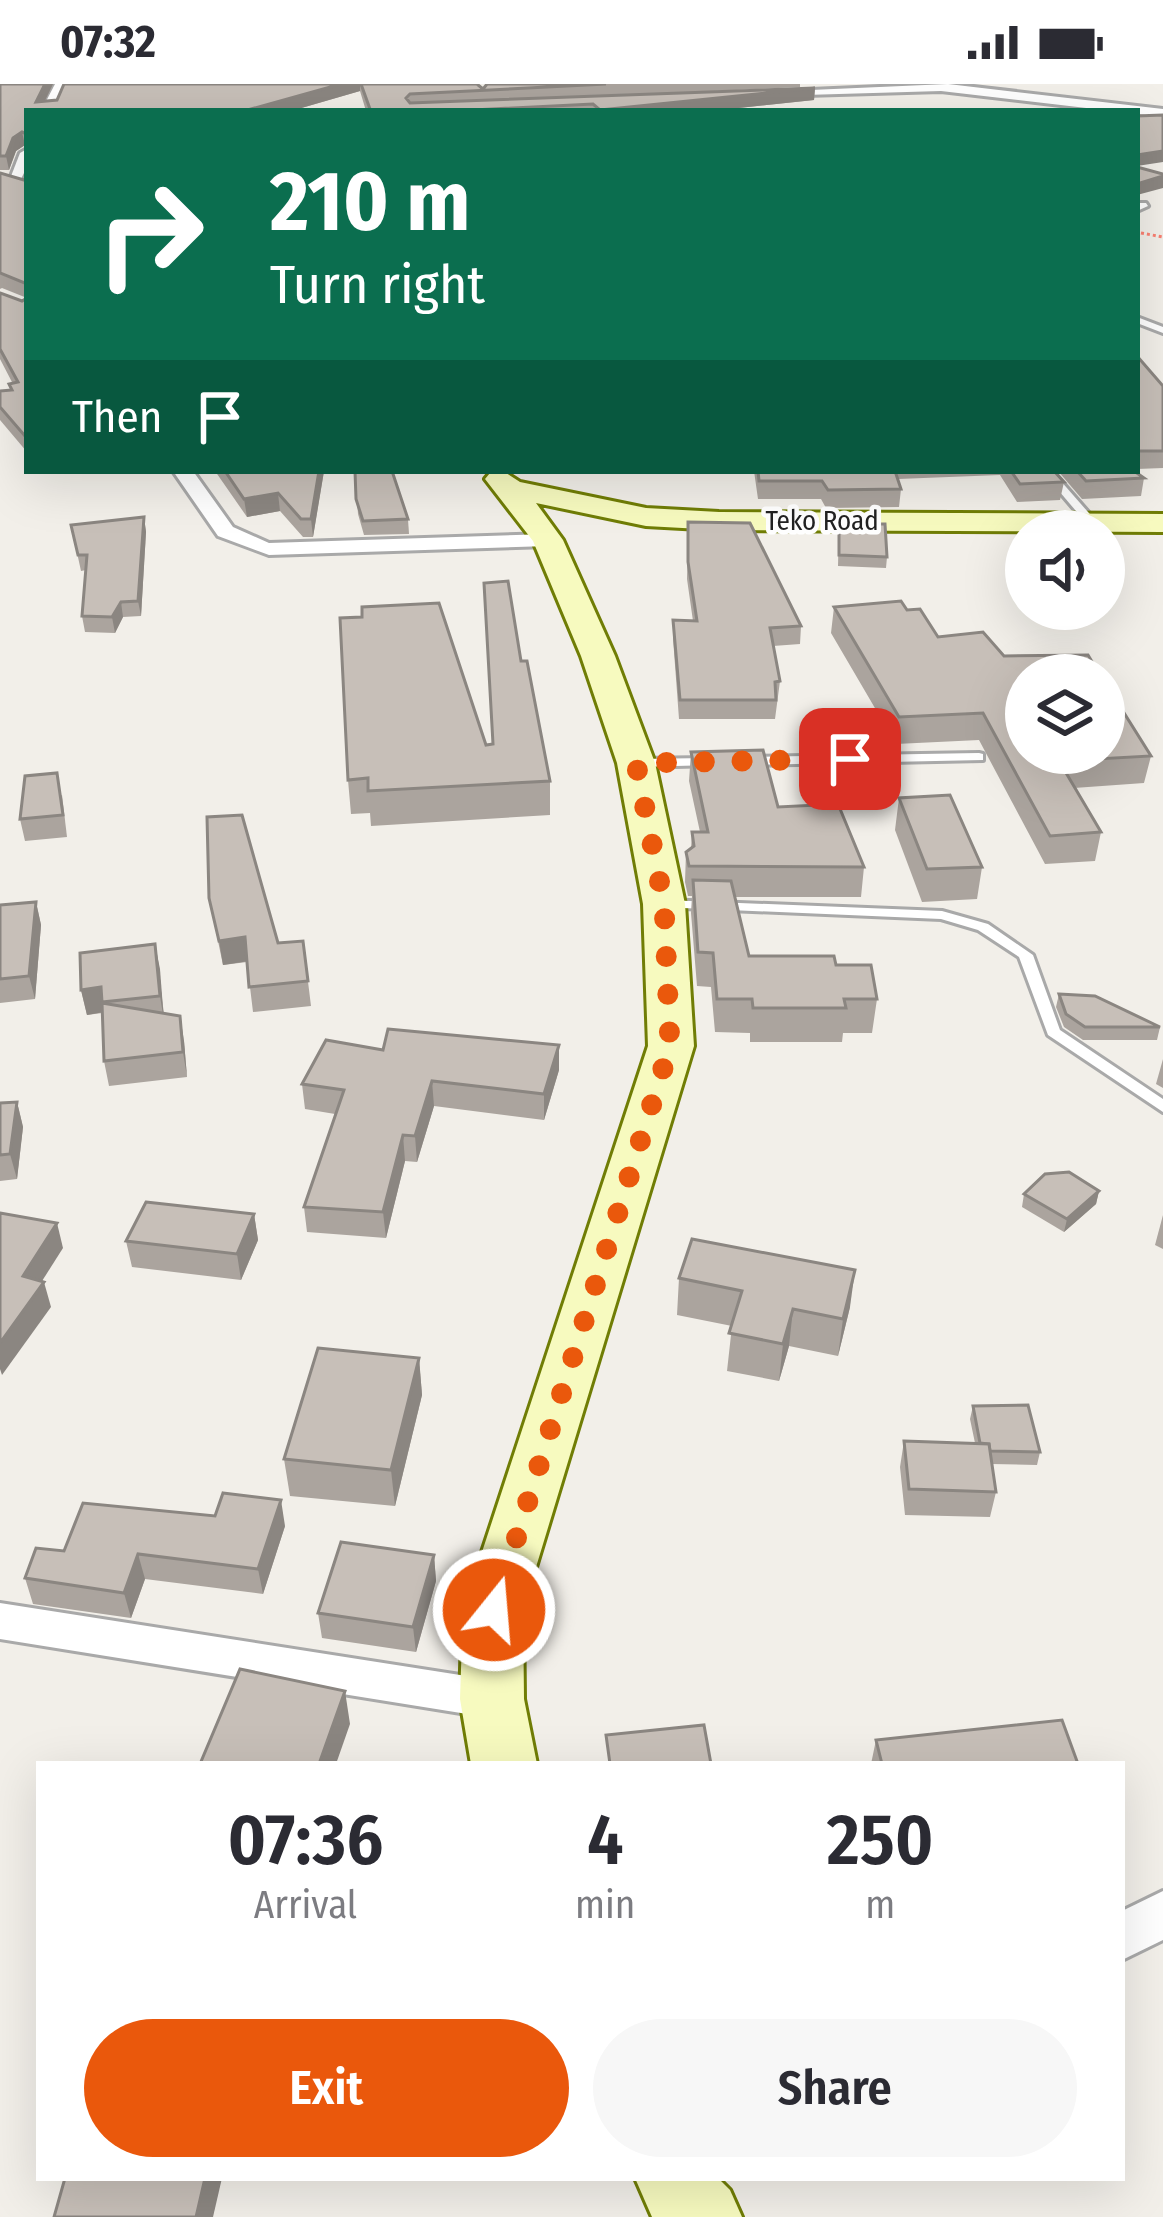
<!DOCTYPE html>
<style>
:root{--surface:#fff;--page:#f7f7f7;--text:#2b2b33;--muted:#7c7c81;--accent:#ea580c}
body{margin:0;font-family:"Fira Sans Condensed",sans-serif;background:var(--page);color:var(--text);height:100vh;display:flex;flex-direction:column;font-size:45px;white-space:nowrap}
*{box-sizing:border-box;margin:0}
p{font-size:39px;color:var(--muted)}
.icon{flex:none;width:66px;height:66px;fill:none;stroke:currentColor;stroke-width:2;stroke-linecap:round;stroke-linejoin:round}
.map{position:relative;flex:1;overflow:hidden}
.sheet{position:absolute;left:36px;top:1677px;width:1089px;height:420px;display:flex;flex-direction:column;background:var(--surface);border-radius:0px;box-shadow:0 12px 48px #0002}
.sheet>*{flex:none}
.hud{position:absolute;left:24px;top:24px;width:1116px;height:366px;border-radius:0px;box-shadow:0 12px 48px #0002;background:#0b6e4f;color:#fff;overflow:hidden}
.tools{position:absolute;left:1005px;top:426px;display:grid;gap:24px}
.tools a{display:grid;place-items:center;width:120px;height:120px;border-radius:50%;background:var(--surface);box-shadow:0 12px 48px #0002;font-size:60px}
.pin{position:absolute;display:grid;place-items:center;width:102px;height:102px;color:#fff;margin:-51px;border-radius:24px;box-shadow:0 6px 18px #0006}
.me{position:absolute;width:132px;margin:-66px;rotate:17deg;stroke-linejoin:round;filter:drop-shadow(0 0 9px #0008)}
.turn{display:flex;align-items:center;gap:42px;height:252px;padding:0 48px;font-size:54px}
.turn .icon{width:156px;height:156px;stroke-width:2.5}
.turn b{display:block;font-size:84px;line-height:102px}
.then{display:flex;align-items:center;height:114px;padding:0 48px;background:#0003;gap:24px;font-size:45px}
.eta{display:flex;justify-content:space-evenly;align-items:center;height:204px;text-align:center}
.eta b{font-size:72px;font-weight:600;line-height:84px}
.primary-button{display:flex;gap:24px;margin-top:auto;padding:24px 48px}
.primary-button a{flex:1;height:138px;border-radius:72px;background:var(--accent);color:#fff;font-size:48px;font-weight:600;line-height:138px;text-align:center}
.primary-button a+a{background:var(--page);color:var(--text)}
.status{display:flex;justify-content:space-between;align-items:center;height:84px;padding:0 60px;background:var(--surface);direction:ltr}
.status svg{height:33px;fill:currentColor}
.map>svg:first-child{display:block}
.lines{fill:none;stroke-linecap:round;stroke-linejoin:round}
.lane-casing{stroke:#a9a9a9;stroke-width:6}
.street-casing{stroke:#a9a9a9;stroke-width:6}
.secondary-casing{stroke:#707d05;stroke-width:6}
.path{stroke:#fa8072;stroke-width:3;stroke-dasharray:3 3;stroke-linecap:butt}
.lane{fill:#fff;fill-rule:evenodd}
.street{fill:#fff;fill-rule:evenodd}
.secondary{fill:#f7fabf;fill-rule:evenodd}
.wall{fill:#aba49e}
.shaded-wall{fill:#8b8681}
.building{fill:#c7bfb8;stroke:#8b8681;stroke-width:3}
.route{stroke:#ea580c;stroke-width:21;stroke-dasharray:0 37.8}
.labels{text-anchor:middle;stroke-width:9;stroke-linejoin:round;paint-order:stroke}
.far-street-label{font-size:27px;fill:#222;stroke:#fff}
</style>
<div class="status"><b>07:32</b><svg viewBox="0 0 49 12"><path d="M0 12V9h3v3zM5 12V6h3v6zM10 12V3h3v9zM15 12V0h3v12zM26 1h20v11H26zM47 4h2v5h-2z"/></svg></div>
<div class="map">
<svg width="1163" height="2133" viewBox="0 0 1163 2133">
<rect width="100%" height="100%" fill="#f2efe9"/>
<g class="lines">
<!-- lane casing -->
<g class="lane-casing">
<g id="lane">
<path d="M1137,233L1163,243V249L1137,239Z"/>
<path d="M1042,387H1052L1095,436V440H1087Z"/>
<path d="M979,669L983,670V676L746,681L740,677L746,673Z"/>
<path d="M708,674L713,675V681L638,683L632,679L638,675Z"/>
<path d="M665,816L942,827L988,840L1033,871L1060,946L1163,1015V1028L1048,951L1019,873L978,846L941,835L660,823L658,820L660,817Z"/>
</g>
</g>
<!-- street casing -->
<g class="street-casing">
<g id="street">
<path d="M55,0H67L55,27H41Z"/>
<path d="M948,0L1163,25V33L941,7L771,12L765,8Z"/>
<path d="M27,65V83L20,97L8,100L20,69Z"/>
<path d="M1137,119H1146L1148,122L1137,127Z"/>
<path d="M173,387H193L233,443L269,459L548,450L559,456L548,462L269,471L218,452Z"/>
<path d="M0,1519L492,1596L507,1601L514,1615L507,1629L492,1634L0,1555Z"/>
<path d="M1163,1807V1856L1122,1876V1827Z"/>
</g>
</g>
<!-- secondary casing -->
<g class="secondary-casing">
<g id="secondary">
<path d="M503,387L520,398L646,424L719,428L1163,430V448L719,446L646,442L536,419L563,456L615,572L655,679L685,820L694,962L523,1526L524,1615L537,1680H471L460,1615L463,1526L648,962L643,820L617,679L581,572L533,457L485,395L490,389Z"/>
<path d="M635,2094H718L730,2106L742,2133H652Z"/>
</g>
</g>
<!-- path -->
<path class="path" d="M1141,149L1163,153"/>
<!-- lane -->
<use href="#lane" class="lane"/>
<!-- street -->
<use href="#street" class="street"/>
<!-- secondary -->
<use href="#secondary" class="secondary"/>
</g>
<!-- wall -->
<g class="wall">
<path d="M0,0H53L45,17L57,16L64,0H477L483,5L487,0H800V3L714,7L815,4L814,16L711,27H366L360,7L291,27H27V62L25,61L16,67L9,86H0Z"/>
<path d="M0,89L24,96L27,93V214L2,204L0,205Z"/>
<path d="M0,209L22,217L27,214V368L0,336V307L11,306L9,300H13L0,275Z"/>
<path d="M1137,272L1163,302V384L1137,385Z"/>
<path d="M215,387H324L313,453H303L280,427L247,433Z"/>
<path d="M355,387L393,390L408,435L409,450L364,451L358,430Z"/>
<path d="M754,387H1054L1064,398L1060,416L1017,418L1000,391L898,395L901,405L899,423L826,424L821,415H758Z"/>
<path d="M1058,387H1135L1144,394L1141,412L1082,415Z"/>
<path d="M144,433L146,448L141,532L123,533L115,549L85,548L82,532L86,486L81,487L71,441Z"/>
<path d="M688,438L801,542L800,560L773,562L780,597L775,635H679L673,554V536L693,537L687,495Z"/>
<path d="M839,440L887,473L886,484L838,482Z"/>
<path d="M834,523L907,526L938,553L1151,672L1144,699L1074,704L1101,748L1095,777L1045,780L979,656L896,660L831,549Z"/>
<path d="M521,577L550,697V731L371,742L370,729L351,730L348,696L492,660Z"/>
<path d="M691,668L778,723L864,783L861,813H734L749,872L836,881L877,915L872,949H843L842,958H750V949L715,948L711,903L697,902L691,829L692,812H688L685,798L686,768L691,765L692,748H700L689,697Z"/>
<path d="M62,711L67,753L25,757L20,735Z"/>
<path d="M899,714L982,783L977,815L922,818L895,746Z"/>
<path d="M209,814L278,859L303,857L311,922L253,928L247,878L223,881Z"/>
<path d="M36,818L41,841L35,915L0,919V821Z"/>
<path d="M155,860L164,930L184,957L187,993L109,1002L104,977L102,929L87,931L81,906Z"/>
<path d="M1059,910L1160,943L1157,956H1083L1064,943L1056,923Z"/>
<path d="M559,961V986L544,1036L434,1022L417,1078L405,1077L386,1154L307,1148L304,1123L335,1030L305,1025L302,1000L383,966Z"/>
<path d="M1163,975V1004L1156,1000Z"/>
<path d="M17,1018L23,1043L17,1095L0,1097V1019Z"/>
<path d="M1099,1107L1096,1120L1064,1148L1022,1123L1024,1110Z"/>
<path d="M254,1130L258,1156L241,1196L132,1183L126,1157Z"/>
<path d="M1163,1131V1165L1155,1161Z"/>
<path d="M679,1194L850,1223L838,1272L789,1262L779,1297L727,1287L732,1242L677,1231Z"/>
<path d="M419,1274L422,1311L395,1422L290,1412L284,1375Z"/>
<path d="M973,1322L1040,1368L1037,1381L992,1380L996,1408L990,1433L905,1431L900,1383L904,1357L975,1359L970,1335Z"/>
<path d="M285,1442L263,1510L145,1495L131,1534L33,1520L25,1494L64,1467Z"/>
<path d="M434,1471L436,1497L416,1568L322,1554L318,1529Z"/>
<path d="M876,1656L1078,1680H871Z"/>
</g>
<!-- shaded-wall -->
<g class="shaded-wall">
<path d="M45,0H53L40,27L36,18Z"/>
<path d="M341,0H360V7L291,27H244Z"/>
<path d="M815,4L814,16L711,27H600Z"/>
<path d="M22,48L25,61L16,67L9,86L6,72L13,54Z"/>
<path d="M1163,67V78L1137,82V71Z"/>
<path d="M1163,92V104L1137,111V100Z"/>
<path d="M319,387H324L313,453L311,435Z"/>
<path d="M278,409L280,427L247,433L244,415Z"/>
<path d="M144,433L146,448L141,532L138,517Z"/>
<path d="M121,518L123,533L115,549L112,533Z"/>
<path d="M36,818L41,841L35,915L29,892Z"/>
<path d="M245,853L249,877L223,881L219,857Z"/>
<path d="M155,860L160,885L164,937L160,912Z"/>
<path d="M101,903L104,928L87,931L81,906Z"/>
<path d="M180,932L184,957L187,993L183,968Z"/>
<path d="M559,961V986L544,1036V1010Z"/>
<path d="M432,997L434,1022L417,1078L415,1052Z"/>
<path d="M17,1018L23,1043L17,1095L10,1070Z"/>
<path d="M403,1051L405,1077L386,1154L383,1128Z"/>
<path d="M1099,1107L1096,1120L1064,1148L1067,1135Z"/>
<path d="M254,1130L258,1156L241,1196L237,1170Z"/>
<path d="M57,1139L63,1164L30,1216L23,1192Z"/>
<path d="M855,1186L850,1223L838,1272L843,1235Z"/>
<path d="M44,1198L51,1223L2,1291L0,1285V1259Z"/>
<path d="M793,1225L789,1262L779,1297L783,1260Z"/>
<path d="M419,1274L422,1311L395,1422L391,1386Z"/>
<path d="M281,1416L285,1442L263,1510L258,1485Z"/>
<path d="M138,1470L145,1495L131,1534L124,1509Z"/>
<path d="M434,1471L436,1497L416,1568L413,1543Z"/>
<path d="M345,1607L350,1640L336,1680H319Z"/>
<path d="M205,2094H222L213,2133H196Z"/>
</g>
<!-- building -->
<g class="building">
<path d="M0,0H45L36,18L57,16L64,0H341L244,27H27V50L22,48L13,54L6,72H0Z"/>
<path d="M361,0H477L483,5L487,0H606L410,10L406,14L410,19L815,4L600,26L593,20L472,26L473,27H366L370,25Z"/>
<path d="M1163,31V67L1137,71V32Z"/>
<path d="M1137,83L1163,90V92L1137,100Z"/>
<path d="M0,89L24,96L27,93V200L0,189Z"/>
<path d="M0,209L22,217L27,214V352H25L0,323V307L12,306L9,300L18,298L0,265Z"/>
<path d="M1137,272L1163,302V367H1137Z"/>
<path d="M225,387H319L311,435H301L278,409L244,415Z"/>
<path d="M355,387H392L408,435L363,437L356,415Z"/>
<path d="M758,387H895L901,405L828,406L822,397H759Z"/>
<path d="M1011,387H1054L1064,398L1020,400Z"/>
<path d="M1077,387H1134L1144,394L1086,397Z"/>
<path d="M144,433L138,517L121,518L112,533L82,532L87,471H78L71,441Z"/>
<path d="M688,438L750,439L801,542L770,544L780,597L775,598L776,616H680L673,536L697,537L688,478Z"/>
<path d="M839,440H885L887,473L839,471Z"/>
<path d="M508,497L521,577H527L550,697L368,707V694L348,696L340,534L362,533V523L439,519L486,661L493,660L484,499Z"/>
<path d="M901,517L907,526L920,525L938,553L983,548L1004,572L1088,571L1100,591H1026V669H1104V597L1151,672L1059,677L1101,748L1050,752L983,629L899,633L834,523Z"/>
<path d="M763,666L778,723L838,720L864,783L689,782L686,768L694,762L692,748H708L691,668Z"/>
<path d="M57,689L63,731L20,735L25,692Z"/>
<path d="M950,711L982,783L927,785L899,714Z"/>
<path d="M242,731L278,859L303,857L308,897L249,903L245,853L219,857L209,814L207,733Z"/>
<path d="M693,796L731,797L749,872H834L836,881H871L877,915H844L846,924H753L752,915H717L713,869L698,868Z"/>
<path d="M36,818L29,892L0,895V821Z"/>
<path d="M155,860L160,912L102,918L101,903L81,906L80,869Z"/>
<path d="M1059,910L1095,912L1160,943H1085L1066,930Z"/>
<path d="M102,919L180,932L183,968L104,977Z"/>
<path d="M388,945L559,961L544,1010L432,997L415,1052L403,1051L383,1128L304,1123L344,1006L302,1000L326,956L383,966Z"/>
<path d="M17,1018L10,1070L0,1071V1019Z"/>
<path d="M1069,1088L1099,1107L1067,1135L1024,1110L1045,1090Z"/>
<path d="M146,1118L254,1130L237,1170L126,1157Z"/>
<path d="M0,1129L57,1139L23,1192L44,1198L0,1259Z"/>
<path d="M692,1155L855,1186L843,1235L793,1225L783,1260L729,1249L742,1207L679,1194Z"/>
<path d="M318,1264L419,1274L391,1386L284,1375Z"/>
<path d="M1028,1321L1040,1368L990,1367L989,1360L980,1359L973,1322Z"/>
<path d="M904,1357L989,1360L996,1408L909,1405Z"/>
<path d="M223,1409L281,1416L258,1485L138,1470L124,1509L25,1494L36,1464L64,1467L83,1419L215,1432Z"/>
<path d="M341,1458L434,1471L413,1543L318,1529Z"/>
<path d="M240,1585L345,1607L319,1680H200Z"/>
<path d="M1062,1636L1078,1680H882L876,1656Z"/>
<path d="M704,1641L711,1680H610L606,1651Z"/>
<path d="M65,2094H205L196,2133H54Z"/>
</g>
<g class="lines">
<!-- route -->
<path class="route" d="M494,1526L670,962L664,820L636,679L850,675"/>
</g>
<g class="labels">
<!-- far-street labels -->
<g class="far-street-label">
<text x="822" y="446">Teko Road</text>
</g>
</g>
</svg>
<div class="tools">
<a><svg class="icon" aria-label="sound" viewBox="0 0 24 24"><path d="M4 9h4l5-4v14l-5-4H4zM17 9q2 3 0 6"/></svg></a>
<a><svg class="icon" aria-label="layers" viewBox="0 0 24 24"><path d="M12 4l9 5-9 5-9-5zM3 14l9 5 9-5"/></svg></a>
</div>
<div class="pin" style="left:850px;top:675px;background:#d93025"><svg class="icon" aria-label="arrive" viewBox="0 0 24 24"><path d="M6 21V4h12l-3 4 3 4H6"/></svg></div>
<svg class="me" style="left:494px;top:1526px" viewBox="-20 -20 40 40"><circle r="17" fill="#ea580c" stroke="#fff" stroke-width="3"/><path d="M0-11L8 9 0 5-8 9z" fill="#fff"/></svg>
<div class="hud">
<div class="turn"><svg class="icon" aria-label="right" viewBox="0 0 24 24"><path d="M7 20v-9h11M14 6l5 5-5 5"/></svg><div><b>210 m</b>Turn right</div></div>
<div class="then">Then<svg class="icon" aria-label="arrive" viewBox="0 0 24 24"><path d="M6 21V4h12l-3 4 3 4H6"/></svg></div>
</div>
<section class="sheet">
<div class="eta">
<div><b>07:36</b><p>Arrival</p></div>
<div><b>4</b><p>min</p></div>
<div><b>250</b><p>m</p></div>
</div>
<div class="primary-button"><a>Exit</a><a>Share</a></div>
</section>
</div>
